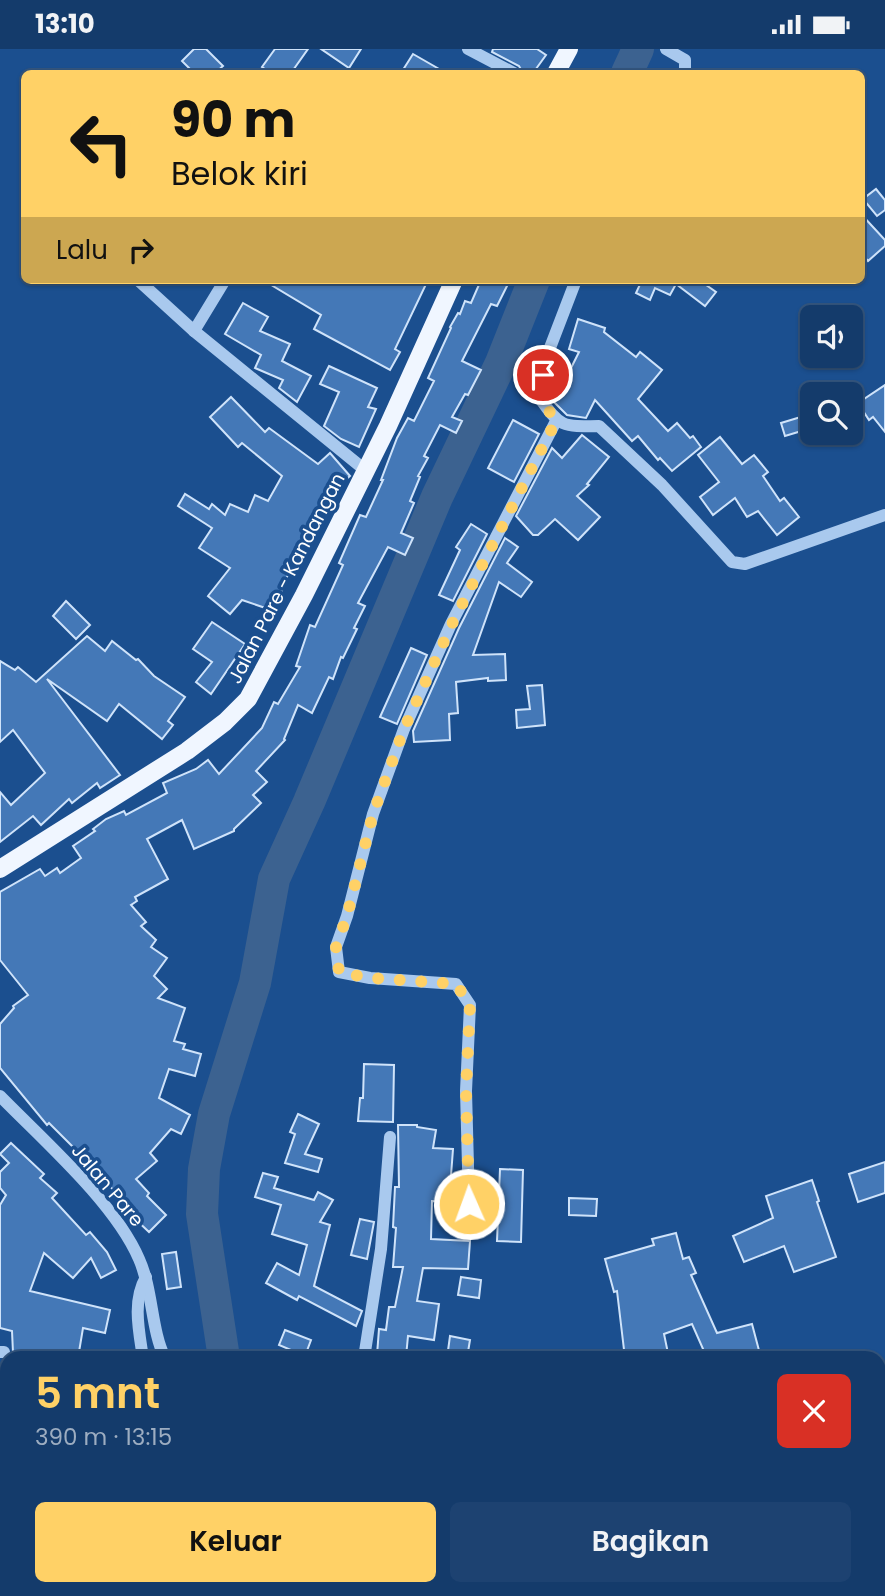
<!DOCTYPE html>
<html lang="id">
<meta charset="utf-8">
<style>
:root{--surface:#143b6b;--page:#1d4271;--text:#f1f3f6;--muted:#9dadc1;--line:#33557e;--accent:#ffd166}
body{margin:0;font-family:Poppins,sans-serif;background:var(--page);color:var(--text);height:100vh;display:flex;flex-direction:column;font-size:26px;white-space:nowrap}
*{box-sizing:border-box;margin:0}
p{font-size:23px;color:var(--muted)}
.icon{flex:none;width:38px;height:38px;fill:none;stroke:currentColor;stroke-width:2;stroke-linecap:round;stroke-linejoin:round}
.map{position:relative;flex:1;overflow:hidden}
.panel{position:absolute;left:0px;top:1302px;width:886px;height:245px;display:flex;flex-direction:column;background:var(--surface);border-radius:21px 21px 0 0;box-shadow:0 2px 5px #0004,0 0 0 2px var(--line)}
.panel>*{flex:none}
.hud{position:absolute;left:21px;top:21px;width:844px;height:214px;border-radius:10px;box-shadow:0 2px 5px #0004,0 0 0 2px var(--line);background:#ffd166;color:#111;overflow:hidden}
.tools{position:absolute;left:800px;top:256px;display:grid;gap:14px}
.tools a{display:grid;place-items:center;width:63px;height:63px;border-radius:10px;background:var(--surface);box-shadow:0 2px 5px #0004,0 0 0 2px var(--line);font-size:35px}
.pin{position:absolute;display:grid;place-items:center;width:60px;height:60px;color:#fff;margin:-30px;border:4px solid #fff;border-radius:50%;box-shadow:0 2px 7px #0007}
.me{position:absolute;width:77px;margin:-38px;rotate:358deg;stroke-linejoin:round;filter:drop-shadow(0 0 5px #0008)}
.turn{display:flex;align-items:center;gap:24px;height:147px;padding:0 35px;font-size:32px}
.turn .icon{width:91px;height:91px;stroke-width:2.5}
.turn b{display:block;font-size:49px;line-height:60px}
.then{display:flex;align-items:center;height:66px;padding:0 35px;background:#0003;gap:14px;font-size:26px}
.round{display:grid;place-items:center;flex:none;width:74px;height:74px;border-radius:10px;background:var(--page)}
.headline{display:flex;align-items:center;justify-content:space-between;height:119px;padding:0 35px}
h1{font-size:42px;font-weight:600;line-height:52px;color:var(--accent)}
.primary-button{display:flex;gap:14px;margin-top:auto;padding:14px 35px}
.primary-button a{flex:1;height:80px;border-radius:10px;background:var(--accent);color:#111;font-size:28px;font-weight:600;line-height:80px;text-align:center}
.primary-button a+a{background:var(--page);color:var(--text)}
.status{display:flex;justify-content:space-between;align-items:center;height:49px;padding:0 35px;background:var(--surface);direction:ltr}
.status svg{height:19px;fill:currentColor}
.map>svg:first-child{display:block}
.green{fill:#2e69ad}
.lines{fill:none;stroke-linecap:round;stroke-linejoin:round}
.river{stroke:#3c6290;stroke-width:32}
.building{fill:#4478b7;stroke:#cfe3fa;stroke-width:2}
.minor{stroke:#a9c9ee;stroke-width:12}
.major{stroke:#f0f6ff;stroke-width:18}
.route{stroke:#ffd166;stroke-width:12;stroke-dasharray:0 21.6}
.labels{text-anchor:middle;stroke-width:7;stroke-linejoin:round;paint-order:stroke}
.street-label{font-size:19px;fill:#fff;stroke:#1b4f8f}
</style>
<div class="status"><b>13:10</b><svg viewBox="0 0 49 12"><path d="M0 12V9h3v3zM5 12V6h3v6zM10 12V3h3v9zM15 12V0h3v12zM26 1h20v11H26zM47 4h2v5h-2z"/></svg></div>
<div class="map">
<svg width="885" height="1547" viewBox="0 0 885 1547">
<rect width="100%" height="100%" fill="#1b4f8f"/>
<!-- green -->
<path class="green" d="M42,1540H237L239,1547H39L38,1543Z"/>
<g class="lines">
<!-- river -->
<g class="river">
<path d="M627,24L638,0"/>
<path d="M224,1309L202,1165L204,1120L214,1065L255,934L274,830L309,753L437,448L501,314L534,231"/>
<path d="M299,1540L302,1547"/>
</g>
</g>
<!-- building -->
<g class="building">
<path d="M194,0H206L223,17L215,24H194L182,12Z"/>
<path d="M275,0H308L291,24H271L262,18Z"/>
<path d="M321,0H361L349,19Z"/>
<path d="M493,0H537L546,6L533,24H523L519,17L492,3Z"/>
<path d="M413,5L446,24H401Z"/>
<path d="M876,140L885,151V161L877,167L863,150Z"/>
<path d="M861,165L885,191V197L868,212L861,204Z"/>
<path d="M263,231H428L395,300L400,303L390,321L314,280L321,266Z"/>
<path d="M481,231H510L497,257L491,255L462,312L481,321L468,346L465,345L452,368L462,372L456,384L440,376L424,407L428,409L418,427L420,428L410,452L414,454L401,484L413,489L405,506L388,498L358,554L365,557L354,579L357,580L343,609L341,608L333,630L329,628L312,664L298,656L284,690L285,691L256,722L267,733L253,746L261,754L234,780V782L194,800L182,771L147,790L168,830L135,848L137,852L131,856L146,873L141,877L156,891L151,898L167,909L154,927L167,940L158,949L185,959L174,992L185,995L183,1000L201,1005L195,1027L169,1020L159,1049L190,1066L181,1085L171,1080L150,1104L157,1112L136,1130L149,1144L147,1147L166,1166L149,1183L132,1167L135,1165L87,1112L49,1074L47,1076L0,1019V975L14,959L13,957L28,946L0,911V843L40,820L45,827L57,819L60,824L81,809L73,797L95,782L93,780L106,770L124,762L126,766L167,744L163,734L196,720L208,711L219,725L262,679L274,653L278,655L300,618L296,617L310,576L315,578L343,516L339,514L360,466L366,468L383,431H381L397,389L408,369L414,372L434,332L428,329L451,279L450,278L458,264L460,265L465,252L471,254Z"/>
<path d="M642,231H699L716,243L705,257L676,235L670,246L655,239L650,251L636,244Z"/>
<path d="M243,254L268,268L260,282L290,295L282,312L311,327L297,353L279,339L283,331L255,319L261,306L225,285Z"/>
<path d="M578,270L605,279L604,283L636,308L640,303L662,321L638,350L668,382L677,374L690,389L693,387L701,398L672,422L660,409L658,411L638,387L632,392L595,351L586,369L567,366L554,353L579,303L569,300Z"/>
<path d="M329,317L377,339L368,358L376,360L359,398L341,390L324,377L339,343L320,335Z"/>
<path d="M885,336V383L873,368L869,371L858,354Z"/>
<path d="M231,348L265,383L269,379L318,415L330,404L350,427L326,448L299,495L304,497L296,512L294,510L274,562L242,551L230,565L208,547L230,519L199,499L212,479L178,457L185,445L209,460L212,455L225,466L230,455L248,463L255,446L268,452L282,427L242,394L238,398L210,368Z"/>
<path d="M804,367L808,380L785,387L781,374Z"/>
<path d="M513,371L539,385L514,433L488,419Z"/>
<path d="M582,386L609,408L587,435L589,436L577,447L600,468L578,491L555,470L538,486H533L516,467L552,399L562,409Z"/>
<path d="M720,388L742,415L754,406L768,423L763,427L780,452L784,449L799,468L777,486L758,462L747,468L735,449L713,466L700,448L719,433L698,406Z"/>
<path d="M471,475L487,485L453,552L439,546L460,501L456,498Z"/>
<path d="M505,489L518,498L507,514L532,533L521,548L499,533L473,606L505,605L506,631L488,632V629L456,633L458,664L449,665L450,691L414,693L413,682L459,579Z"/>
<path d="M66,552L90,576L76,590L53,567Z"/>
<path d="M212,573L245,595L211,645L196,633L212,613L193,600Z"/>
<path d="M87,587L105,602L112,592L136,611L138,610L154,627L185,648L168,672L173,676L162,690L119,655L107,672L47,630L120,726L100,739L97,734L72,754L69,750L41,776L33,767L0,793V743L11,756L45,724L13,681L0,693V612L15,621L18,618L36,633Z"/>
<path d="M411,599L427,606L397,675L380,668Z"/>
<path d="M542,636L545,676L517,679L516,661L530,660L527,637Z"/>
<path d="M364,1015L394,1016L393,1073L358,1072L360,1049H363Z"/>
<path d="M298,1065L319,1075L305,1105L322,1110L318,1123L285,1114L295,1085L290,1083Z"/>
<path d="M398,1076H417V1078L436,1081L433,1099L453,1100L449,1153L432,1152L431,1190L470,1192L468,1220L423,1219L417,1252L439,1255L434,1291L408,1287L406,1308L377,1306L379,1280L386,1281L389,1258H395L403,1218H393L396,1179L393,1178L395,1138H399Z"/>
<path d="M11,1094L44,1125L40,1129L57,1144L52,1149L86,1186L90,1183L107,1203L116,1221L101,1229L91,1209L73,1229L44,1204L30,1242L110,1261L105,1284L83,1279L78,1309H10L13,1304L12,1282L0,1279V1156L6,1146L0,1139V1123L9,1114L0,1105Z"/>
<path d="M885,1113V1144L858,1153L849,1125Z"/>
<path d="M500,1120L523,1121L521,1193L497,1192Z"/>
<path d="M263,1124L278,1128L274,1139L314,1151L318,1143L333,1151L320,1173L330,1176L314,1237L362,1262L356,1277L299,1247L297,1251L266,1234L277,1214L299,1226L307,1196L272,1185L281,1156L255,1148Z"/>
<path d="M812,1131L819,1152L817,1153L836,1208L794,1223L784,1197L744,1213L733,1187L773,1169L766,1147Z"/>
<path d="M569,1149L597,1150L596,1167L569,1166Z"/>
<path d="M360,1170L374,1173L367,1210L351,1206Z"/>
<path d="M676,1184L683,1210L689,1208L696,1224L691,1226L717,1284L752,1275L761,1309H707L692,1275L664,1285L669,1309H625L617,1242L614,1243L605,1210L654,1196L652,1190Z"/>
<path d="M176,1203L181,1238L167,1240L162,1205Z"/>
<path d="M461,1228L481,1231L479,1249L458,1246Z"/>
<path d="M285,1281L311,1291L305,1307L279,1296Z"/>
<path d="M450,1287L470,1291L467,1309H447Z"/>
</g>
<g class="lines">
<!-- minor -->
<g class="minor">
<path d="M468,0L514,24"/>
<path d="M666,0L685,11V24"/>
<path d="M138,231L194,282L365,421"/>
<path d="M576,231L548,304L539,348C560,378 562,378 599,377L662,436L732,513L745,515L885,466"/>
<path d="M194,282L225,231"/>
<path d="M0,1047C44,1092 115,1154 139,1210C153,1241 151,1281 165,1309"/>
<path d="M469,1155L466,1042L470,956L456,935L370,929L339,923L336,898L347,867L373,765L404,680L451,575L556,372"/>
<path d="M0,1303H4"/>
<path d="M143,1309C139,1282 132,1252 146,1228"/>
<path d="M364,1309L381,1200L390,1088"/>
<path d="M878,1324L885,1321"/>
<path d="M878,1510L885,1507"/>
</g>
<!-- major -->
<g class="major">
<path d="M556,24L569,0"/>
<path d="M0,820L187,702L225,673L248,650L304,546L388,377L454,231"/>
</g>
</g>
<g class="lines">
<!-- route -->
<path class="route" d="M469,1155L466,1042L470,956L456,935L370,929L339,923L336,898L347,867L373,765L404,680L452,575L556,372L539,348L543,326"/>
</g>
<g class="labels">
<!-- street labels -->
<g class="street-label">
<text transform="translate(286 529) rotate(-63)" y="7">Jalan Pare - Kandangan</text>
<text transform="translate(108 1136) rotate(50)" y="7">Jalan Pare</text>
</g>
</g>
</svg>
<div class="tools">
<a><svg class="icon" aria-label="sound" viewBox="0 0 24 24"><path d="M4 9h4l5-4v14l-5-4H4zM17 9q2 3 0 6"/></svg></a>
<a><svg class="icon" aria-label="search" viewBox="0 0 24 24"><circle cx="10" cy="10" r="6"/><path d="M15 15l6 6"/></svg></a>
</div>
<div class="pin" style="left:543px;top:326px;background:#d93025"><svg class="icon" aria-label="arrive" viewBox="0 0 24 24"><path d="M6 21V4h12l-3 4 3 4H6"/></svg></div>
<svg class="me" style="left:469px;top:1155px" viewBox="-20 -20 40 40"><circle r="17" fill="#ffd166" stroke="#fff" stroke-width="3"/><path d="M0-11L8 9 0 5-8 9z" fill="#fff"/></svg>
<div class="hud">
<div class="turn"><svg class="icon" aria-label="left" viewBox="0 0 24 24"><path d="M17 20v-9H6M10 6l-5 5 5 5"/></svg><div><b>90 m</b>Belok kiri</div></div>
<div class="then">Lalu<svg class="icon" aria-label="right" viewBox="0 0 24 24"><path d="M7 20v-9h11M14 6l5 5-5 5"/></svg></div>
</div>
<section class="panel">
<div class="headline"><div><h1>5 mnt</h1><p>390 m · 13:15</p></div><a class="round" style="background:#d93025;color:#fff"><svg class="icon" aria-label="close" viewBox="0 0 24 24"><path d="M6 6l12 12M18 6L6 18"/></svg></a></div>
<div class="primary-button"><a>Keluar</a><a>Bagikan</a></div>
</section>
</div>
